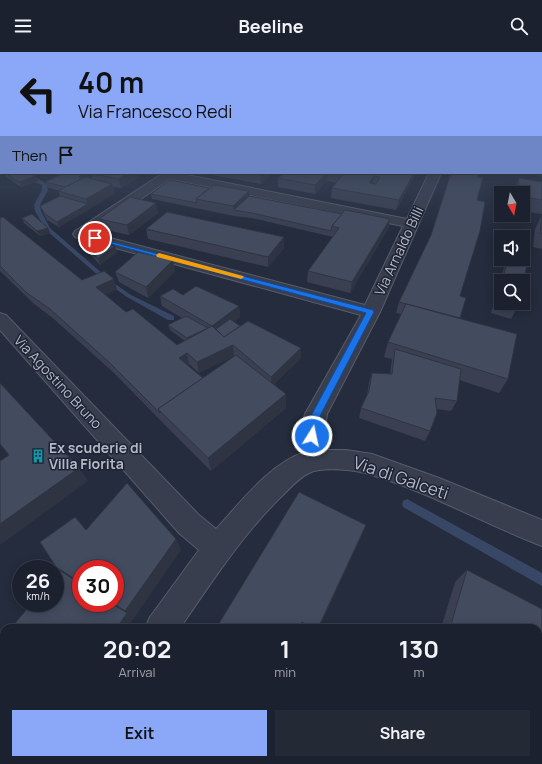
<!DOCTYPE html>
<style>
:root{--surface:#1b212e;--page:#242936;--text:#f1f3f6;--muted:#a0a3aa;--line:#393e4a;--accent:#8aa8f7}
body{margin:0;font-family:Manrope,sans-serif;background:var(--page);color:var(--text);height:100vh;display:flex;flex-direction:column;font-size:15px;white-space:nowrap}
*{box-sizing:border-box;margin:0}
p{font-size:13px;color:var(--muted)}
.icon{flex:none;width:22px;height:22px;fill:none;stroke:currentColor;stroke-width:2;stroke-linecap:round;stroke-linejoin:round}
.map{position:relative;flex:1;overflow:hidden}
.side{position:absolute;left:0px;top:572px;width:542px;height:140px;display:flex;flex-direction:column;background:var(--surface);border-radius:12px 12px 0 0;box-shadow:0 2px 10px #0003,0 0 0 1px var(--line)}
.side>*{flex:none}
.banner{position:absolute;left:0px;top:0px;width:542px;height:122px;box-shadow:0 2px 10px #0003,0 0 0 1px var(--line);background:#8aa8f7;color:#111;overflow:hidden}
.needle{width:26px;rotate:170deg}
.buttons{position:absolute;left:494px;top:134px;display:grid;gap:8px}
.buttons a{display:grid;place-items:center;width:36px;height:36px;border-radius:0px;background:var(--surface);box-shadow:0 2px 10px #0003,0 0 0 1px var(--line);font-size:20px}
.speed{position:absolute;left:12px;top:508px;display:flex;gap:8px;font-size:20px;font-weight:700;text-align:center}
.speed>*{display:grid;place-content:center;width:52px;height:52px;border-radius:50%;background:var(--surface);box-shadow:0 2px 10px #0003,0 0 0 1px var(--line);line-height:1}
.speed small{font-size:10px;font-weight:400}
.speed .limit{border:6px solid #d22;background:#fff;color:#111}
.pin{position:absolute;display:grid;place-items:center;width:34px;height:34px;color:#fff;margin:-17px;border:2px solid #fff;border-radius:50%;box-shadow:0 1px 4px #0007}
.me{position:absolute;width:44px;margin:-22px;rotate:10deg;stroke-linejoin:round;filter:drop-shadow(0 0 3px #0008)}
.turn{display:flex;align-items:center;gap:14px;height:84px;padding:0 12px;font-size:18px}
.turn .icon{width:52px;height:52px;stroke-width:2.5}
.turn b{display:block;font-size:28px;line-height:34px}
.then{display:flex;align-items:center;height:38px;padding:0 12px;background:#0003;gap:8px;font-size:15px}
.eta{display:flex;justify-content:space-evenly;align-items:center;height:68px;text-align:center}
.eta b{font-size:24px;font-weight:700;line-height:28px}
.cta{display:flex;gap:8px;margin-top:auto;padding:8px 12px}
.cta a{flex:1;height:46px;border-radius:0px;background:var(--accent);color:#111;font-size:16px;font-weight:700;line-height:46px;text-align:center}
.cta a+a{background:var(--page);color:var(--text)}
header{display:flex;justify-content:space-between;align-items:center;height:52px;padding:0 12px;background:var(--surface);font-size:18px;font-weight:700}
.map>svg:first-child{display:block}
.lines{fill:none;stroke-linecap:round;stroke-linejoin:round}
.stream{fill:#394766;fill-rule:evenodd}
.minor-casing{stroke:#565c6b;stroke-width:2}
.minor{fill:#383e4d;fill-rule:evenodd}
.wall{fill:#3a4052;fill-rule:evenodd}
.shaded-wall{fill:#2f3442}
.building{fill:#434b5f;stroke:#2f3442;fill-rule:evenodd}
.route{fill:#1a73e8;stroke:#114b97}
.slow{fill:#f59e0b}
.labels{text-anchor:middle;stroke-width:3;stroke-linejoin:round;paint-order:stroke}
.street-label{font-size:14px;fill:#b3b9c8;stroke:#1d2332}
.poi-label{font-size:14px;font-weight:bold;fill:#b3b9c8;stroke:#1d2332;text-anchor:start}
.near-street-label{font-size:17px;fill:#b3b9c8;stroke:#1d2332}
</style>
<header><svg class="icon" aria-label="menu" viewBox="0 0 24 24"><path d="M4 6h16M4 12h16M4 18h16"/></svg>Beeline<svg class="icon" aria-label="search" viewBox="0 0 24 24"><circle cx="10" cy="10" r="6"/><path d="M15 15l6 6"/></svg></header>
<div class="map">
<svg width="542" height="712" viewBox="0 0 542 712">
<rect width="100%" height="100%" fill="#242c3d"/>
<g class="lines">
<!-- stream -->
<g class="stream">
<rect x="0" y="116" width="1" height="2"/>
<path d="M13,121C24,121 38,125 46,132L48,138L40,153L41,159L50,176L111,229L131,243L174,264V268H168L127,245L107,231L46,178L35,159L34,153L42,138V133Z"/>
<path d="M407,447L542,521V534L403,455L402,452L403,449Z"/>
</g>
<!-- minor casing -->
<g class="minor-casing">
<g id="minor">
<path d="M163,121H177L407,167L429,121H441L380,260L327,362L324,384L328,398H346L372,402L439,426L542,468V494C485,472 430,441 372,423C358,418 322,414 309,421C299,426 291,435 284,442C243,481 212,530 180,576H145L150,565L199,498L179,481L0,278V261L6,263L199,463L216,477C240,451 270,411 305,400L300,384L305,362L361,263L75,185L73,182L75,179ZM170,127L403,174L365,253L91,181Z"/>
<path d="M48,708H87L85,712H46Z"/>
</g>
</g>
<!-- minor -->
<use href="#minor" class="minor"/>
</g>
<!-- wall -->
<g class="wall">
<rect x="0" y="82" width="1" height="19"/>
<path d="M541,102H542V124L520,121H541Z"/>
<path d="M4,121H26L36,124L38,129L21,135L6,125Z"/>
<path d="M58,121H137L138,126L121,136L113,135L115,141L59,175L47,168L40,154L60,144L58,139H60L46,135L45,130L58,123ZM91,123L92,126L88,125Z"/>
<path d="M201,121H272L261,132Z"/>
<path d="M284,121H416L396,158L331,146L332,136L337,131L327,129L315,142L278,135V126Z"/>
<path d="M478,125L477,148L460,244L466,246L460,267L508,327L499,341L459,328L457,349L451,359L436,357L430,379L425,389L359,366L361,356L367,343L369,331L372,321L390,322L392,307L384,305L388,290L401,262L396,261L399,250Z"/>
<path d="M519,126L542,130V162L523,159V141H513Z"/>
<path d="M151,142L249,144L342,162L390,167L388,177L350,241L307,230L308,219L333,185L252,166L234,164L152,147Z"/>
<path d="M158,161L129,183L102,177L99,167Z"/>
<path d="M542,163V197L533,195L535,177Z"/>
<path d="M0,165L82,228L117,237L105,243L126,260L177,293L185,289L170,278L168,273L182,266L162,254L160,244L183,243L239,254L240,265L233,270L240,274L301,296V306L274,332L286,356L211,419L163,371L114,321L55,268L33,251L0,219ZM234,304H235L203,326L187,313L189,312L199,321Z"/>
<path d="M22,166L48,176L50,181L40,184L24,171Z"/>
<path d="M146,177L284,196L268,215L148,187Z"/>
<path d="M86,194L117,200L100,213L88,200Z"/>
<path d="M508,207H518L523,229H501V251L517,256L511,267L491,261L504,215Z"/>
<path d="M175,219L148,246L119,230L115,220Z"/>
<path d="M362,482L319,576H216Z"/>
<path d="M467,518L542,557V676L538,674V576H441L455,530Z"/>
<path d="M348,708H479V712H353Z"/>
</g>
<!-- shaded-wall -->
<g class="shaded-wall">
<path d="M85,121H95H90L91,123L84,127L79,125Z"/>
<path d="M128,121H137L138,126L121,136L118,127Z"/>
<path d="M262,121H272L261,132L260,123Z"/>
<path d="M327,121H328L327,129L315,142V133Z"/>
<path d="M414,121H416L396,158L399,148Z"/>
<path d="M36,124L38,129L21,135L19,130Z"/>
<path d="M374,124L373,133L369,131Z"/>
<path d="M112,132L115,141L90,157L86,147Z"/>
<path d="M249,139V149L234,158L233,154Z"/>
<path d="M156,151L158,161L129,183L127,173Z"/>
<path d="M88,152L90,157L59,175L57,170Z"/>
<path d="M390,167L388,177L350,241L352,230Z"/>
<path d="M48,176L50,181L40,184L37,179Z"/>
<path d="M284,185V196L268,215V205Z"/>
<path d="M115,194L117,200L100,213L98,207Z"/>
<path d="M173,208L175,219L148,246L146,235Z"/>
<path d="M114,227L117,237L100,246L96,235Z"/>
<path d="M239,254L240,265L217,283L212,274Z"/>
<path d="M208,276L209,282L188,292L187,286Z"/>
<path d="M233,293L234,304L199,321L197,310Z"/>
<path d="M301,296V306L271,335V325Z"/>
<path d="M187,301L189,312L181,316L179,306Z"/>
<path d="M286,342V356L211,419L208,406Z"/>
<path d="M79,416L88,429L0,493V472Z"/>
<path d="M366,473L319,576H318Z"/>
<path d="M176,487L181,498L127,576H117L127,561L125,559Z"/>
<path d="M4,708H22L19,712H1Z"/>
<path d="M237,708H238L237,712H235Z"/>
</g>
<!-- building -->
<g class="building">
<rect x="0" y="82" width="1" height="11"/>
<rect x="541" y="102" width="1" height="12"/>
<path d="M5,121H26L36,124L19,130Z"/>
<path d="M61,121H85L79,125L83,126L66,135L45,130L63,121Z"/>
<path d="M90,121H128L118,127Z"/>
<path d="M252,121H262L260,123Z"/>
<path d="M284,121H327L315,133L278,126Z"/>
<path d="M335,121H414L399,148L332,136L343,122ZM374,124L380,125L376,132L369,131Z"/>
<path d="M451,121H478V125L483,126L477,148L485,150L480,179L460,244L466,246L460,266L399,250L431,183Z"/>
<path d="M85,125L112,132L86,147L58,139Z"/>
<path d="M519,126L542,130V148L523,145V141H517Z"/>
<path d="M170,128L209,136L196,147L197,151L151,142Z"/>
<path d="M214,133L249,139L233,154L196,147Z"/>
<path d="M60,144L88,152L57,170L45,162L40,154Z"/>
<path d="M249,144L342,162L332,174L331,179L252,161L234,158Z"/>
<path d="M130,145L156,151L127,173L99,167Z"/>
<path d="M345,158L390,167L352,230L308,219L339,176L332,174Z"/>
<path d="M167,160L284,185L268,205L146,177Z"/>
<path d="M32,162L48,176L37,179L22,166Z"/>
<path d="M542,163V182H540Z"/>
<path d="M3,165L82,228L104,219L114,227L96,235L126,260L133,257L177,293L212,274L160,244L173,237L183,243L196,234L239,254L212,274L224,285L248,269L301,296L271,325L233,293L197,310L187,301L179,306L203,326L158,357L160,361L110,311L50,257L27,241L0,214V166Z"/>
<path d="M94,189L115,194L98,207L86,194Z"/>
<path d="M138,200L173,208L146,235L115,220Z"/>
<path d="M508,207H518L528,209L523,230V229H502Z"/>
<path d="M501,232V251H518L517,256L496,250Z"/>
<path d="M406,252L517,282L508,327L388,290Z"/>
<path d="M186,264L208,276L187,286L168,273Z"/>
<path d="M230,267L240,274L224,285L216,277Z"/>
<path d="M395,297L461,317L457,349L435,346L437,361L430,379L361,356L369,339L372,321L392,322Z"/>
<path d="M236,303L286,342L208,406L158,357Z"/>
<path d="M0,331L79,416L0,472V409L9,403L0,392Z"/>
<path d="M127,431L176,487L125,559L113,551H115V517H81V531L56,515L40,490L75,465L86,478Z"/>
<path d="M299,440L366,473L318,576H311L302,570L299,576H216L229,555Z"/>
<path d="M59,518L81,532V551H111L127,561L117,576H11L32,551H55V523Z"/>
<path d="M467,518L542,557V661L538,658V576H450Z"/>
<path d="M0,583L4,586V708L1,712H0Z"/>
<path d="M130,708H237L235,712H127Z"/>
<path d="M354,708H479V712H359Z"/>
</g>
<!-- sky -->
<linearGradient id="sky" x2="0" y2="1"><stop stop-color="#141822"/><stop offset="0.44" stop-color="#3f4b62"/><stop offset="1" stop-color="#3f4b62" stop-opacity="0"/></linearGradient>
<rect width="542" height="180" fill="url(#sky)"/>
<!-- route -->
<path class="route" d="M93,185L373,258L374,260L321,362L316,386H309L308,384L312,362L366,261L93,187Z"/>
<!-- slow -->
<path class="slow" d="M159,201L243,224L244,225L241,227L157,205L156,203Z"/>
<!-- icons -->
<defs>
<g id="building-bare" transform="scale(1.08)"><path d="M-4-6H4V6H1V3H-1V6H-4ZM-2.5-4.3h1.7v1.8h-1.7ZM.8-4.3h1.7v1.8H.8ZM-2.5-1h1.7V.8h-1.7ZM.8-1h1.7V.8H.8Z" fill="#0f9aa8" stroke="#1d2332" stroke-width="2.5" paint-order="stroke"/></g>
</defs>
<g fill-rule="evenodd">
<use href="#building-bare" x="38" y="404"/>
</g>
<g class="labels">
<!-- street labels -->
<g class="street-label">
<text transform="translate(399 199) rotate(-65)" y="5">Via Arnaldo Billi</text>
<text transform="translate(58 330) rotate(47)" y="5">Via Agostino Bruno</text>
</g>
<!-- poi labels -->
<g class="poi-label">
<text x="49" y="401">Ex scuderie di<tspan x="49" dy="16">Villa Fiorita</tspan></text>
</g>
<!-- near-street labels -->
<g class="near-street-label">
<text transform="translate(401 426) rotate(19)" y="6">Via di Galceti</text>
</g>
</g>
</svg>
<div class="buttons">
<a><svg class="needle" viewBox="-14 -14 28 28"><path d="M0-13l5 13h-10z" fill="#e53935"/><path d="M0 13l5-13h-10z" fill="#a0a3aa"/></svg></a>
<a><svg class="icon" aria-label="sound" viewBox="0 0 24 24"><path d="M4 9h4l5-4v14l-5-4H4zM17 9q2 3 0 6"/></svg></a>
<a><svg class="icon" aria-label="search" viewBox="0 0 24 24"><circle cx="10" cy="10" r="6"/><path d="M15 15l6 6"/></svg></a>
</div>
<div class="speed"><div>26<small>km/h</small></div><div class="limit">30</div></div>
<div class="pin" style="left:95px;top:186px;background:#d93025"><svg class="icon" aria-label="arrive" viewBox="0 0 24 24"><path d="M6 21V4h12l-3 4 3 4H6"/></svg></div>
<svg class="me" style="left:312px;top:384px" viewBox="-20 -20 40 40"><circle r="17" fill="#1a73e8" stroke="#fff" stroke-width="3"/><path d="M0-11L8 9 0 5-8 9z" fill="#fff"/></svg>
<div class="banner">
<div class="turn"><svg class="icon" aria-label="left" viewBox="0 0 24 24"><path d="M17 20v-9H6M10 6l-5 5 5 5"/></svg><div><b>40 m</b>Via Francesco Redi</div></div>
<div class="then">Then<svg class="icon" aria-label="arrive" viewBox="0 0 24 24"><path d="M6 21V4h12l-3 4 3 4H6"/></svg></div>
</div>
<section class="side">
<div class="eta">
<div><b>20:02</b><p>Arrival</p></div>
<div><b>1</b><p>min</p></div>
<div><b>130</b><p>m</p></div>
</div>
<div class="cta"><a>Exit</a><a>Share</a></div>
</section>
</div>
